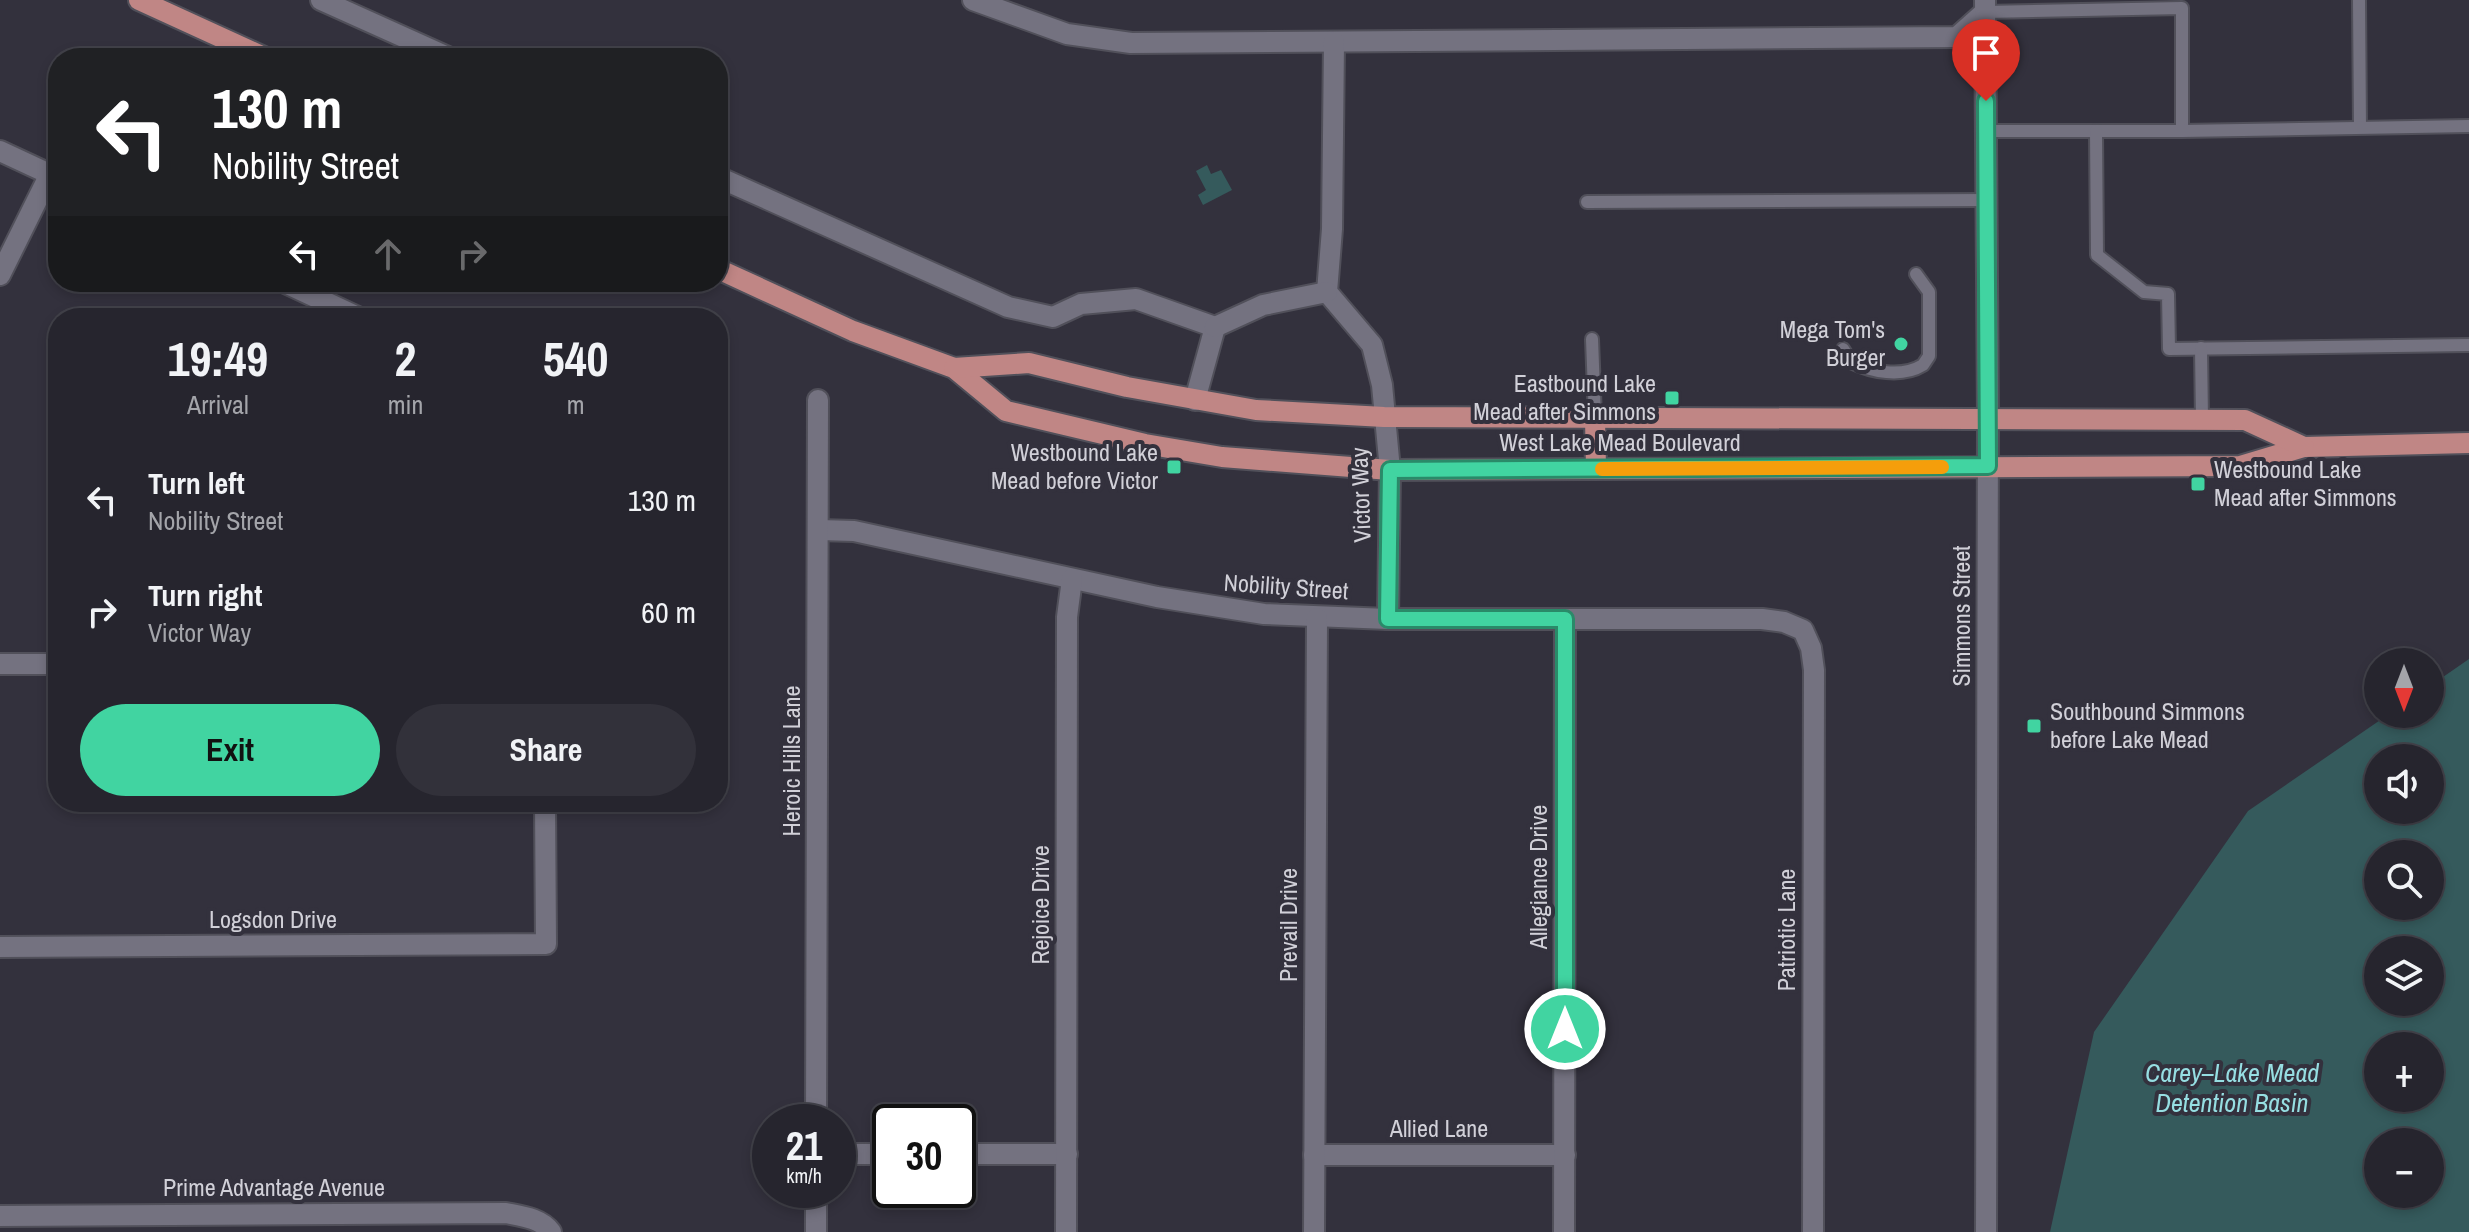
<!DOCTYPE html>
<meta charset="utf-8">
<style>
:root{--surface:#26252e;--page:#32313a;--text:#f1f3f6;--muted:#a4a5aa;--line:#42424a;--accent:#41d4a1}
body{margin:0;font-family:"Archivo Narrow",sans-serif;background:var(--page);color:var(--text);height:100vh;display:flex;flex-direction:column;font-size:30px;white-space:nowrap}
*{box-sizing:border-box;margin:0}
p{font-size:26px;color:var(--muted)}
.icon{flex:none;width:44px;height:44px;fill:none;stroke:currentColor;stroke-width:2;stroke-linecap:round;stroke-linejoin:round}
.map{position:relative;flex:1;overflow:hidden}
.details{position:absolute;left:48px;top:308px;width:680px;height:504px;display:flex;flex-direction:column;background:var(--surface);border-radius:32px;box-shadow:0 4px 12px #0003,0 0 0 2px var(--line)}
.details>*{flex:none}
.top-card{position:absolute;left:48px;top:48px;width:680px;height:244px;border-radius:32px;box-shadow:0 4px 12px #0003,0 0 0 2px var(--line);background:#202124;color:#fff;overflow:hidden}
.needle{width:52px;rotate:180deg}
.fabs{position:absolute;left:2364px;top:648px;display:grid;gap:16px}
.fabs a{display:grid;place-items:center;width:80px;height:80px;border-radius:50%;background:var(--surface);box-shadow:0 4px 12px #0003,0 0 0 2px var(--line);font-size:40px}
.speed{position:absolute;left:752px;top:1104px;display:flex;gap:16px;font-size:40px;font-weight:700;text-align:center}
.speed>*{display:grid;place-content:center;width:104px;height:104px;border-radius:50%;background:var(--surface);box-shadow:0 4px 12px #0003,0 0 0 2px var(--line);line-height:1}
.speed small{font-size:20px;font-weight:400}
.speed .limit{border:4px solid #111;border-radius:12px;background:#fff;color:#111}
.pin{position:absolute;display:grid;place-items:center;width:68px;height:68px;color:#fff;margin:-82px -34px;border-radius:50% 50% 50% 0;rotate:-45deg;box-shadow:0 0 8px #0007}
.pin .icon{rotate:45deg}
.me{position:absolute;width:88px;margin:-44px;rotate:0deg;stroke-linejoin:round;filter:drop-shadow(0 0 6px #0008)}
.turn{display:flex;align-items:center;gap:28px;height:168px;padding:0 32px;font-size:36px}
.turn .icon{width:104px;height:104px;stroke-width:2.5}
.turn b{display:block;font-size:56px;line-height:68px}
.lanes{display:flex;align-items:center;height:76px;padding:0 32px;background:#0003;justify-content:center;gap:40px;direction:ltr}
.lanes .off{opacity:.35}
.eta{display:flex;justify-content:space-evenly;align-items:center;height:136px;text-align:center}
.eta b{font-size:48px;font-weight:700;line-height:56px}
.button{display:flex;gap:16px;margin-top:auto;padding:16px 32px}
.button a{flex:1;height:92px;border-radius:48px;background:var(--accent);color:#111;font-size:32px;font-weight:700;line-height:92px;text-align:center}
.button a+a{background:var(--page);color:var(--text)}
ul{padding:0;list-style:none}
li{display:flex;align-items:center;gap:24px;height:112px;padding:0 32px}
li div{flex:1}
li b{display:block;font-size:30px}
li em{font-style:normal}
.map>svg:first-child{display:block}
.water{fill:#355a5c;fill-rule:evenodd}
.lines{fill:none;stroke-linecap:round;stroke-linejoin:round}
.lane-casing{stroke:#51505a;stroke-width:16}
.street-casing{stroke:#51505a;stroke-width:24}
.secondary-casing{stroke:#51505a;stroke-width:24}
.primary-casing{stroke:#51505a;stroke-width:24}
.lane{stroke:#747280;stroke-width:12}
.street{stroke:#747280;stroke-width:20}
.secondary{stroke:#747280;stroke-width:20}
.primary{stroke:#c08685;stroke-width:20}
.route-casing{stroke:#2a8a69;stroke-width:20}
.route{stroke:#41d4a1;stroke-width:14}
.slow{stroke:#f59e0b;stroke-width:14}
.poi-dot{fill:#41d4a1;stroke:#33313d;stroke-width:3}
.labels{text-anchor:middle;stroke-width:8;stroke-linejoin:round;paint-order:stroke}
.poi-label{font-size:24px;fill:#d1d0d8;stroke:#33313d;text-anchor:end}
.street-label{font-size:24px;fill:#d1d0d8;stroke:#33313d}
.water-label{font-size:26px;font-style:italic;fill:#96dee2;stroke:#33313d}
</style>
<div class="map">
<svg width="2469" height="1232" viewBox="0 0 2469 1232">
<rect width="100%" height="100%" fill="#33313d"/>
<!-- water -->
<g class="water">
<path d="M1207,165L1211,174L1221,170L1232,190L1203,205L1198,195L1206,190L1196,171Z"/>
<path d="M2469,659V1232H2050L2094,1032L2248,811L2389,714H2430V686ZM2378,758H2430V810H2378ZM2378,854H2430V906H2378ZM2378,950H2430V1002H2378ZM2378,1046H2430V1098H2378ZM2378,1142H2430V1194H2378Z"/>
</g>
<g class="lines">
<!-- lane casing -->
<g class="lane-casing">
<g id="lane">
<path d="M2359,0L2360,127"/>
<path d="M1985,12L2182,8V131"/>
<path d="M1986,131H2182L2469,126"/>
<path d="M2096,131L2097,255L2144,292L2168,294L2169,349L2469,345"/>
<path d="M1587,202L1987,200"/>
<path d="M1592,339L1595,418"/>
<path d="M2201,348L2202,420"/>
<path d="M1843,349L1851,362C1871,372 1902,378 1923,365L1929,356V292L1916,274"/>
</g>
</g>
<!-- street casing -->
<g class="street-casing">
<g id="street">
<path d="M321,0L450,58"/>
<path d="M973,0L1067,34L1131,43L1957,37L1985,12"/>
<path d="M1334,42L1332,229L1327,292L1372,345L1382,385L1390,470L1388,619"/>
<path d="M0,151L58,178"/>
<path d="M718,177L1008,307L1053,317L1081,304L1136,299L1215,327L1195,400"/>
<path d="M0,275L50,174"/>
<path d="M283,282L360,318"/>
<path d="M1215,327L1263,305L1327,292"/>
<path d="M819,530L854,531L1157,597L1264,614L1388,619H1762L1784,622L1803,630L1811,648L1814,670L1813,1232"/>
<path d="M0,664H58"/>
<path d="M0,947L546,944L545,802"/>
<path d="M816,1122L818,400"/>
<path d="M838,1154H890"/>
<path d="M958,1154H1067"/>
<path d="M1314,1155H1565"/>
<path d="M816,1190V1232"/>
<path d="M0,1216L506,1213C521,1216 541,1218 551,1232"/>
<path d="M1066,1232L1067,617L1072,579"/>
<path d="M1314,1232L1317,618"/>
<path d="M1564,1232L1565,619"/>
</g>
</g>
<!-- secondary casing -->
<g class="secondary-casing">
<path id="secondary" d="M1985,0L1988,419L1986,1232"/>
</g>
<!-- primary casing -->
<g class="primary-casing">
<g id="primary">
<path d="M139,0L266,58"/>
<path d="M718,269L853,331L954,368L1006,411L1145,444L1222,457L1390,470L2240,466L2304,447L2469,443"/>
<path d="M954,368L1029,363L1127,387L1256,410L1384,417L2245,420L2304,447"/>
<path d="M1595,418L1596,469"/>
</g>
</g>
<!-- lane -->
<use href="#lane" class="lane"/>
<!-- street -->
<use href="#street" class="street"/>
<!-- secondary -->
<use href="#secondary" class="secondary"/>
<!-- primary -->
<use href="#primary" class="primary"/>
</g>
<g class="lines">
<!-- route casing -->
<g class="route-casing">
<path id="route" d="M1565,1029V619H1388L1390,470L1988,466L1986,101"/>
</g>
<!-- route -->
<use href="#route" class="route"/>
<!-- slow -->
<path class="slow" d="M1602,469L1942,467"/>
</g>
<!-- markers -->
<g class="poi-dot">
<circle cx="1901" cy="344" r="8"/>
<rect x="1664" y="390" width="16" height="16" rx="4"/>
<rect x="1166" y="459" width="16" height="16" rx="4"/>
<rect x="2190" y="476" width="16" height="16" rx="4"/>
<rect x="2026" y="718" width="16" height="16" rx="4"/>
</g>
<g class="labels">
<!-- poi labels -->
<g class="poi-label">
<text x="1885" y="338">Mega Tom's<tspan x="1885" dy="28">Burger</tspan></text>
<text x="1656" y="392">Eastbound Lake<tspan x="1656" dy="28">Mead after Simmons</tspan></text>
<text x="1158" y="461">Westbound Lake<tspan x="1158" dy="28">Mead before Victor</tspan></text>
<text x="2214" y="478" text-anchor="start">Westbound Lake<tspan x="2214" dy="28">Mead after Simmons</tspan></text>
<text x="2050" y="720" text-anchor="start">Southbound Simmons<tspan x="2050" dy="28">before Lake Mead</tspan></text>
</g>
<!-- street labels -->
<g class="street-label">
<text x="1620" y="451">West Lake Mead Boulevard</text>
<text transform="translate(1361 495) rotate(-92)" y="8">Victor Way</text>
<text transform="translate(1286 587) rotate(4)" y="8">Nobility Street</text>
<text transform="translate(1962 616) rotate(-90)" y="8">Simmons Street</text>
<text transform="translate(792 761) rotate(-90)" y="8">Heroic Hills Lane</text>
<text transform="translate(1539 877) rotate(-90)" y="8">Allegiance Drive</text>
<text transform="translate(1041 905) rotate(-90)" y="8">Rejoice Drive</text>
<text x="273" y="928">Logsdon Drive</text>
<text transform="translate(1289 925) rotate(-90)" y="8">Prevail Drive</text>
<text transform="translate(1787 930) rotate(-90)" y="8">Patriotic Lane</text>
<text x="1439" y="1137">Allied Lane</text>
<text x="274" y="1196">Prime Advantage Avenue</text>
</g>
<!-- water labels -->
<g class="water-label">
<text x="2232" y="1082">Carey–Lake Mead<tspan x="2232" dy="30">Detention Basin</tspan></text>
</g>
</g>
</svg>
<div class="fabs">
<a><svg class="needle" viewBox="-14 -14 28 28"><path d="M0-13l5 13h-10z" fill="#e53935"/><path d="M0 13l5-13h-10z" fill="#a4a5aa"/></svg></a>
<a><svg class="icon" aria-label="sound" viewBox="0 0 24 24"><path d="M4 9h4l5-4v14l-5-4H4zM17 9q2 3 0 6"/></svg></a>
<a><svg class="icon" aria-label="search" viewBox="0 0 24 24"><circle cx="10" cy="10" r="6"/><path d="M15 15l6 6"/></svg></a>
<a><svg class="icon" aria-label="layers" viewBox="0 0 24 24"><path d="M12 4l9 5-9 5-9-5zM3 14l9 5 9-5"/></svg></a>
<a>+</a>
<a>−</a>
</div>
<div class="speed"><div>21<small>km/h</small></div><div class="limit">30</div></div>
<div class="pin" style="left:1986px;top:101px;background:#d93025"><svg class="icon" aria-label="arrive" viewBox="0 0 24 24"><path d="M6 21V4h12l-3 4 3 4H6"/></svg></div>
<svg class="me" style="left:1565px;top:1029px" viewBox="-20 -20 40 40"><circle r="17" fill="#41d4a1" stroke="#fff" stroke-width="3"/><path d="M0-11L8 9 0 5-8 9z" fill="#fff"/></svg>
<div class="top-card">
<div class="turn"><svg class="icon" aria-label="left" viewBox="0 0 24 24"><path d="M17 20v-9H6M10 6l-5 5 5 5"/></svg><div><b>130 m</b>Nobility Street</div></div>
<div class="lanes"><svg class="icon" aria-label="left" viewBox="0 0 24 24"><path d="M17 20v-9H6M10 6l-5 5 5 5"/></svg><svg class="icon off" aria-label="ahead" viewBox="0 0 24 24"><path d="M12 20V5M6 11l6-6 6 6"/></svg><svg class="icon off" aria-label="right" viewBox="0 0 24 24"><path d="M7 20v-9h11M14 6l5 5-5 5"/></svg></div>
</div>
<section class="details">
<div class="eta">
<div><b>19:49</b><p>Arrival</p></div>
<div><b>2</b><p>min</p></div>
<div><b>540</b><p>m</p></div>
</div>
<ul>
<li><svg class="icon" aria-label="left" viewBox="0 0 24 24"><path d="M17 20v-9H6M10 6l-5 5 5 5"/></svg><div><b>Turn left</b><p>Nobility Street</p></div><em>130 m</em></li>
<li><svg class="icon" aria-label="right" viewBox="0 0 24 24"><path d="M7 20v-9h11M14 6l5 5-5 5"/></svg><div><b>Turn right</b><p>Victor Way</p></div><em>60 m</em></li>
</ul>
<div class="button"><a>Exit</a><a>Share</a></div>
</section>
</div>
